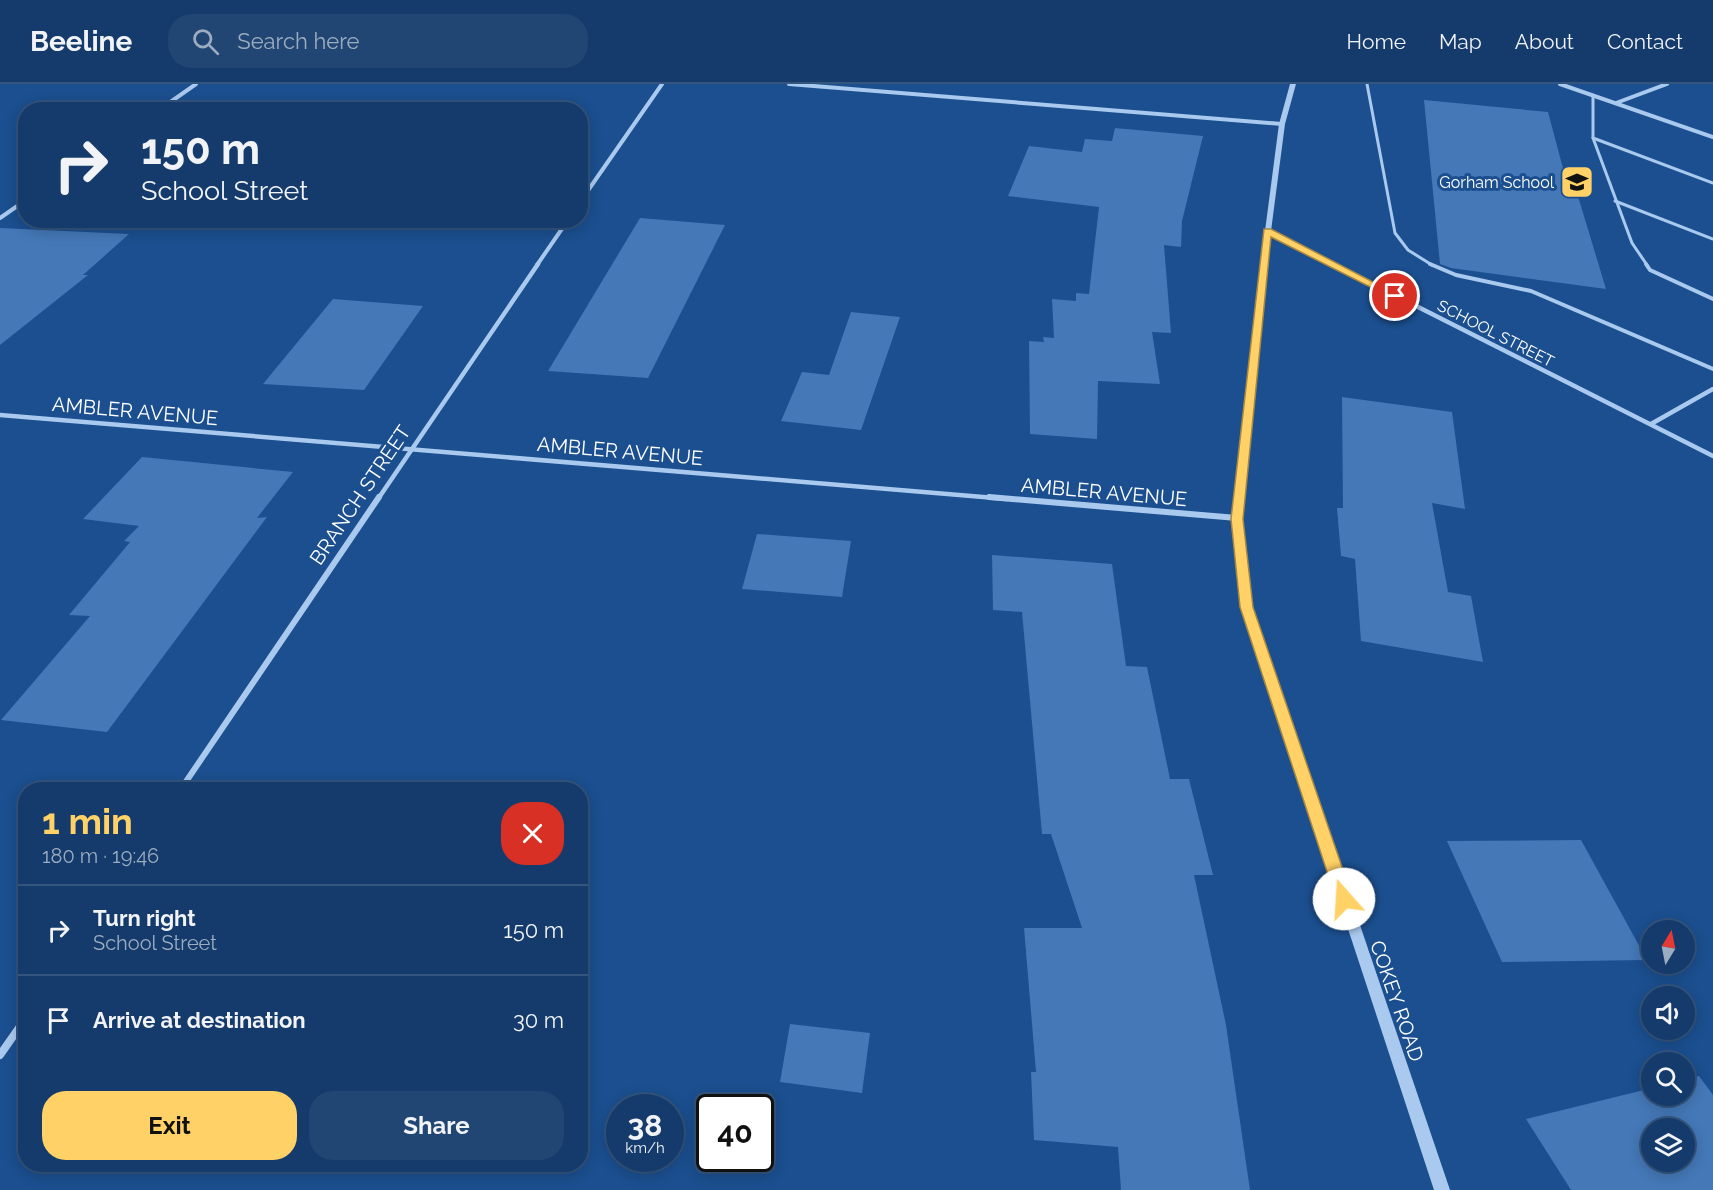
<!DOCTYPE html>
<meta charset="utf-8">
<style>
:root{--surface:#143b6b;--page:#214673;--text:#f1f3f6;--muted:#9dadc1;--line:#33557e;--accent:#ffd166}
body{margin:0;font-family:Raleway,sans-serif;background:var(--page);color:var(--text);height:100vh;display:flex;flex-direction:column;font-size:22px;white-space:nowrap}
*{box-sizing:border-box;margin:0}
p{font-size:20px;color:var(--muted)}
.icon{flex:none;width:33px;height:33px;fill:none;stroke:currentColor;stroke-width:2;stroke-linecap:round;stroke-linejoin:round}
.map{position:relative;flex:1;overflow:hidden}
.details{position:absolute;left:18px;top:698px;width:570px;height:390px;display:flex;flex-direction:column;background:var(--surface);border-radius:24px;box-shadow:0 3px 15px #0003,0 0 0 2px var(--line)}
.details>*{flex:none}
.top-card{position:absolute;left:18px;top:18px;width:570px;height:126px;border-radius:24px;box-shadow:0 3px 15px #0003,0 0 0 2px var(--line);background:#143b6b;color:var(--text);overflow:hidden}
.needle{width:39px;rotate:10deg}
.buttons{position:absolute;left:1641px;top:836px;display:grid;gap:12px}
.buttons a{display:grid;place-items:center;width:54px;height:54px;border-radius:50%;background:var(--surface);box-shadow:0 3px 15px #0003,0 0 0 2px var(--line);font-size:30px}
.speed{position:absolute;left:606px;top:1010px;display:flex;gap:12px;font-size:30px;font-weight:700;text-align:center}
.speed>*{display:grid;place-content:center;width:78px;height:78px;border-radius:50%;background:var(--surface);box-shadow:0 3px 15px #0003,0 0 0 2px var(--line);line-height:1}
.speed small{font-size:15px;font-weight:400}
.speed .limit{border:3px solid #111;border-radius:9px;background:#fff;color:#111}
.pin{position:absolute;display:grid;place-items:center;width:51px;height:51px;color:#fff;margin:-26px;border:3px solid #fff;border-radius:50%;box-shadow:0 2px 6px #0007}
.me{position:absolute;width:66px;margin:-33px;rotate:341deg;stroke-linejoin:round;filter:drop-shadow(0 0 4px #0008)}
.turn{display:flex;align-items:center;gap:21px;height:126px;padding:0 24px;font-size:27px}
.turn .icon{width:78px;height:78px;stroke-width:2.5}
.turn b{display:block;font-size:42px;line-height:51px}
.round{display:grid;place-items:center;flex:none;width:63px;height:63px;border-radius:24px;background:var(--page)}
.head{display:flex;align-items:center;justify-content:space-between;height:102px;padding:0 24px}
h1{font-size:36px;font-weight:700;line-height:45px;color:var(--accent)}
.action{display:flex;gap:12px;margin-top:auto;padding:12px 24px}
.action a{flex:1;height:69px;border-radius:24px;background:var(--accent);color:#111;font-size:24px;font-weight:700;line-height:69px;text-align:center}
.action a+a{background:var(--page);color:var(--text)}
ul{padding:0;list-style:none}
li{display:flex;align-items:center;gap:18px;height:90px;padding:0 24px;border-top:2px solid var(--line)}
li div{flex:1}
li b{display:block;font-size:22px}
li em{font-style:normal}
header{display:flex;align-items:center;gap:36px;box-sizing:border-box;height:84px;padding:0 30px;background:var(--surface);border-bottom:2px solid var(--line)}
header strong{font-size:28px}
nav{display:flex;gap:33px;margin-inline-start:auto;font-size:21px}
.search{width:420px;height:54px;background:var(--page);display:flex;align-items:center;gap:15px;box-sizing:border-box;padding:0 21px;border-radius:24px;color:var(--muted);font-size:22px}
.map>svg:first-child{display:block}
.building{fill:#4478b7;fill-rule:evenodd}
.lines{fill:none;stroke-linecap:round;stroke-linejoin:round}
.service-far1{stroke:#a9c9ee;stroke-width:3}
.service{stroke:#a9c9ee;stroke-width:4}
.minor-far3{stroke:#a9c9ee;stroke-width:4}
.minor-far2{stroke:#a9c9ee;stroke-width:4.5}
.minor-far1{stroke:#a9c9ee;stroke-width:6}
.minor{stroke:#a9c9ee;stroke-width:8}
.tertiary{fill:#a9c9ee;fill-rule:evenodd}
.route{fill:#ffd166;stroke:#a68842;stroke-width:1.5}
.labels{text-anchor:middle;stroke-width:6;stroke-linejoin:round;paint-order:stroke}
.far-poi-label{font-size:16px;fill:#fff;stroke:#1b4f8f;text-anchor:end}
.far-street-label{font-size:16px;fill:#fff;stroke:#1b4f8f}
.street-label{font-size:20px;fill:#fff;stroke:#1b4f8f}
</style>
<header>
<strong>Beeline</strong>
<div class="search"><svg class="icon" aria-label="search" viewBox="0 0 24 24"><circle cx="10" cy="10" r="6"/><path d="M15 15l6 6"/></svg>Search here</div>
<nav><a>Home</a><a>Map</a><a>About</a><a>Contact</a></nav>
</header>
<div class="map">
<svg width="1713" height="1106" viewBox="0 0 1713 1106">
<rect width="100%" height="100%" fill="#1b4f8f"/>
<!-- building -->
<g class="building">
<path d="M1424,16L1548,28L1564,88L1571,89L1606,205L1451,184L1440,180Z"/>
<path d="M1115,44L1203,52L1182,137L1181,163L1164,161L1171,249L1152,248L1160,300L1098,297L1097,355L1030,350L1029,257L1044,258L1043,253L1054,254L1052,215L1076,217V209L1089,210L1099,123L1008,112L1029,62L1082,68L1085,55L1112,57Z"/>
<path d="M640,134L725,141L648,294L548,287Z"/>
<path d="M0,144L129,150L83,191H88L0,261Z"/>
<path d="M333,215L423,222L364,306L263,300Z"/>
<path d="M851,228L900,233L861,346L781,337L802,288L829,291Z"/>
<path d="M1342,313L1452,328L1465,425L1432,419L1448,508L1471,512L1483,578L1361,557L1355,475L1341,472L1337,424H1343Z"/>
<path d="M142,373L293,388L257,434L267,433L107,648L1,636L90,532L69,531L130,458L124,457L139,442L83,435Z"/>
<path d="M757,450L851,457L842,513L742,505Z"/>
<path d="M992,471L1112,480L1126,582L1147,583L1170,695H1189L1213,791H1194L1226,941L1250,1106H1121L1118,1063L1034,1056L1031,988H1036L1024,844H1082L1051,750H1042L1022,528L993,526Z"/>
<path d="M1581,756L1647,876L1502,878L1447,757Z"/>
<path d="M790,940L870,949L862,1009L780,998Z"/>
<path d="M1699,992L1713,1011V1106H1571L1526,1035L1652,1004V1011H1684V996ZM1652,1044H1684V1077H1652Z"/>
</g>
<g class="lines">
<!-- service-far1 -->
<g class="service-far1">
<path d="M1367,0L1395,149L1408,166L1432,181"/>
<path d="M1593,11V54L1713,99"/>
<path d="M1593,54L1632,159L1647,181"/>
<path d="M1615,117L1713,155"/>
</g>
<!-- service -->
<g class="service">
<path d="M1430,180L1456,191L1531,207L1713,285"/>
<path d="M1646,180L1650,186L1713,215"/>
</g>
<!-- minor-far3 -->
<g class="minor-far3">
<path d="M789,0L1282,40"/>
<path d="M1560,0L1713,53"/>
<path d="M1616,19L1667,0"/>
<path d="M159,26L196,0"/>
<path d="M580,118L662,0"/>
<path d="M0,134L26,116"/>
<path d="M1268,147L1336,181"/>
<path d="M537,181L568,136"/>
</g>
<!-- minor-far2 -->
<g class="minor-far2">
<path d="M1333,180L1713,372"/>
<path d="M0,331L1007,415"/>
<path d="M1651,340L1713,305"/>
<path d="M378,415L538,180"/>
</g>
<!-- minor-far1 -->
<g class="minor-far1">
<path d="M989,413L1237,434"/>
<path d="M181,705L379,413"/>
</g>
<!-- minor -->
<path class="minor" d="M0,971L26,934"/>
<!-- tertiary -->
<path class="tertiary" d="M1290,0H1296L1285,40L1271,147L1242,434L1252,523L1450,1106H1434L1242,523L1232,434L1265,147L1279,40Z"/>
</g>
<!-- route -->
<path class="route" d="M1264,145H1271L1400,212L1392,214L1271,153L1243,435L1253,523L1353,815L1350,821L1344,823L1338,821L1336,815L1240,523L1231,435Z"/>
<!-- icons -->
<defs>
<g id="school-square" transform="scale(1.725)"><rect x="-9" y="-9" width="18" height="18" rx="4" fill="#ffd166" stroke="#1b4f8f"/><path d="M0-5L7-2L0 1L-7-2ZM-4 1L0 2.5L4 1V4Q0 6-4 4Z" fill="#111"/></g>
</defs>
<g fill-rule="evenodd">
<use href="#school-square" x="1577" y="98"/>
</g>
<g class="labels">
<!-- far-poi labels -->
<g class="far-poi-label">
<text x="1554" y="104">Gorham School</text>
</g>
<!-- far-street labels -->
<g class="far-street-label">
<text transform="translate(1496 249) rotate(27)" y="6">SCHOOL STREET</text>
</g>
<!-- street labels -->
<g class="street-label">
<text transform="translate(135 327) rotate(5)" y="7">AMBLER AVENUE</text>
<text transform="translate(620 367) rotate(5)" y="7">AMBLER AVENUE</text>
<text transform="translate(1104 408) rotate(5)" y="7">AMBLER AVENUE</text>
<text transform="translate(360 411) rotate(-56)" y="7">BRANCH STREET</text>
<text transform="translate(1397 917) rotate(71)" y="7">COKEY ROAD</text>
</g>
</g>
</svg>
<div class="buttons">
<a><svg class="needle" viewBox="-14 -14 28 28"><path d="M0-13l5 13h-10z" fill="#e53935"/><path d="M0 13l5-13h-10z" fill="#9dadc1"/></svg></a>
<a><svg class="icon" aria-label="sound" viewBox="0 0 24 24"><path d="M4 9h4l5-4v14l-5-4H4zM17 9q2 3 0 6"/></svg></a>
<a><svg class="icon" aria-label="search" viewBox="0 0 24 24"><circle cx="10" cy="10" r="6"/><path d="M15 15l6 6"/></svg></a>
<a><svg class="icon" aria-label="layers" viewBox="0 0 24 24"><path d="M12 4l9 5-9 5-9-5zM3 14l9 5 9-5"/></svg></a>
</div>
<div class="speed"><div>38<small>km/h</small></div><div class="limit">40</div></div>
<div class="pin" style="left:1395px;top:212px;background:#d93025"><svg class="icon" aria-label="arrive" viewBox="0 0 24 24"><path d="M6 21V4h12l-3 4 3 4H6"/></svg></div>
<svg class="me" style="left:1344px;top:815px" viewBox="-20 -20 40 40"><circle r="19" fill="#fff"/><path d="M0-13L10 11 0 6-10 11z" fill="#ffd166"/></svg>
<div class="top-card">
<div class="turn"><svg class="icon" aria-label="right" viewBox="0 0 24 24"><path d="M7 20v-9h11M14 6l5 5-5 5"/></svg><div><b>150 m</b>School Street</div></div>
</div>
<section class="details">
<div class="head"><div><h1>1 min</h1><p>180 m · 19:46</p></div><a class="round" style="background:#d93025;color:#fff"><svg class="icon" aria-label="close" viewBox="0 0 24 24"><path d="M6 6l12 12M18 6L6 18"/></svg></a></div>
<ul>
<li><svg class="icon" aria-label="right" viewBox="0 0 24 24"><path d="M7 20v-9h11M14 6l5 5-5 5"/></svg><div><b>Turn right</b><p>School Street</p></div><em>150 m</em></li>
<li><svg class="icon" aria-label="arrive" viewBox="0 0 24 24"><path d="M6 21V4h12l-3 4 3 4H6"/></svg><div><b>Arrive at destination</b></div><em>30 m</em></li>
</ul>
<div class="action"><a>Exit</a><a>Share</a></div>
</section>
</div>
